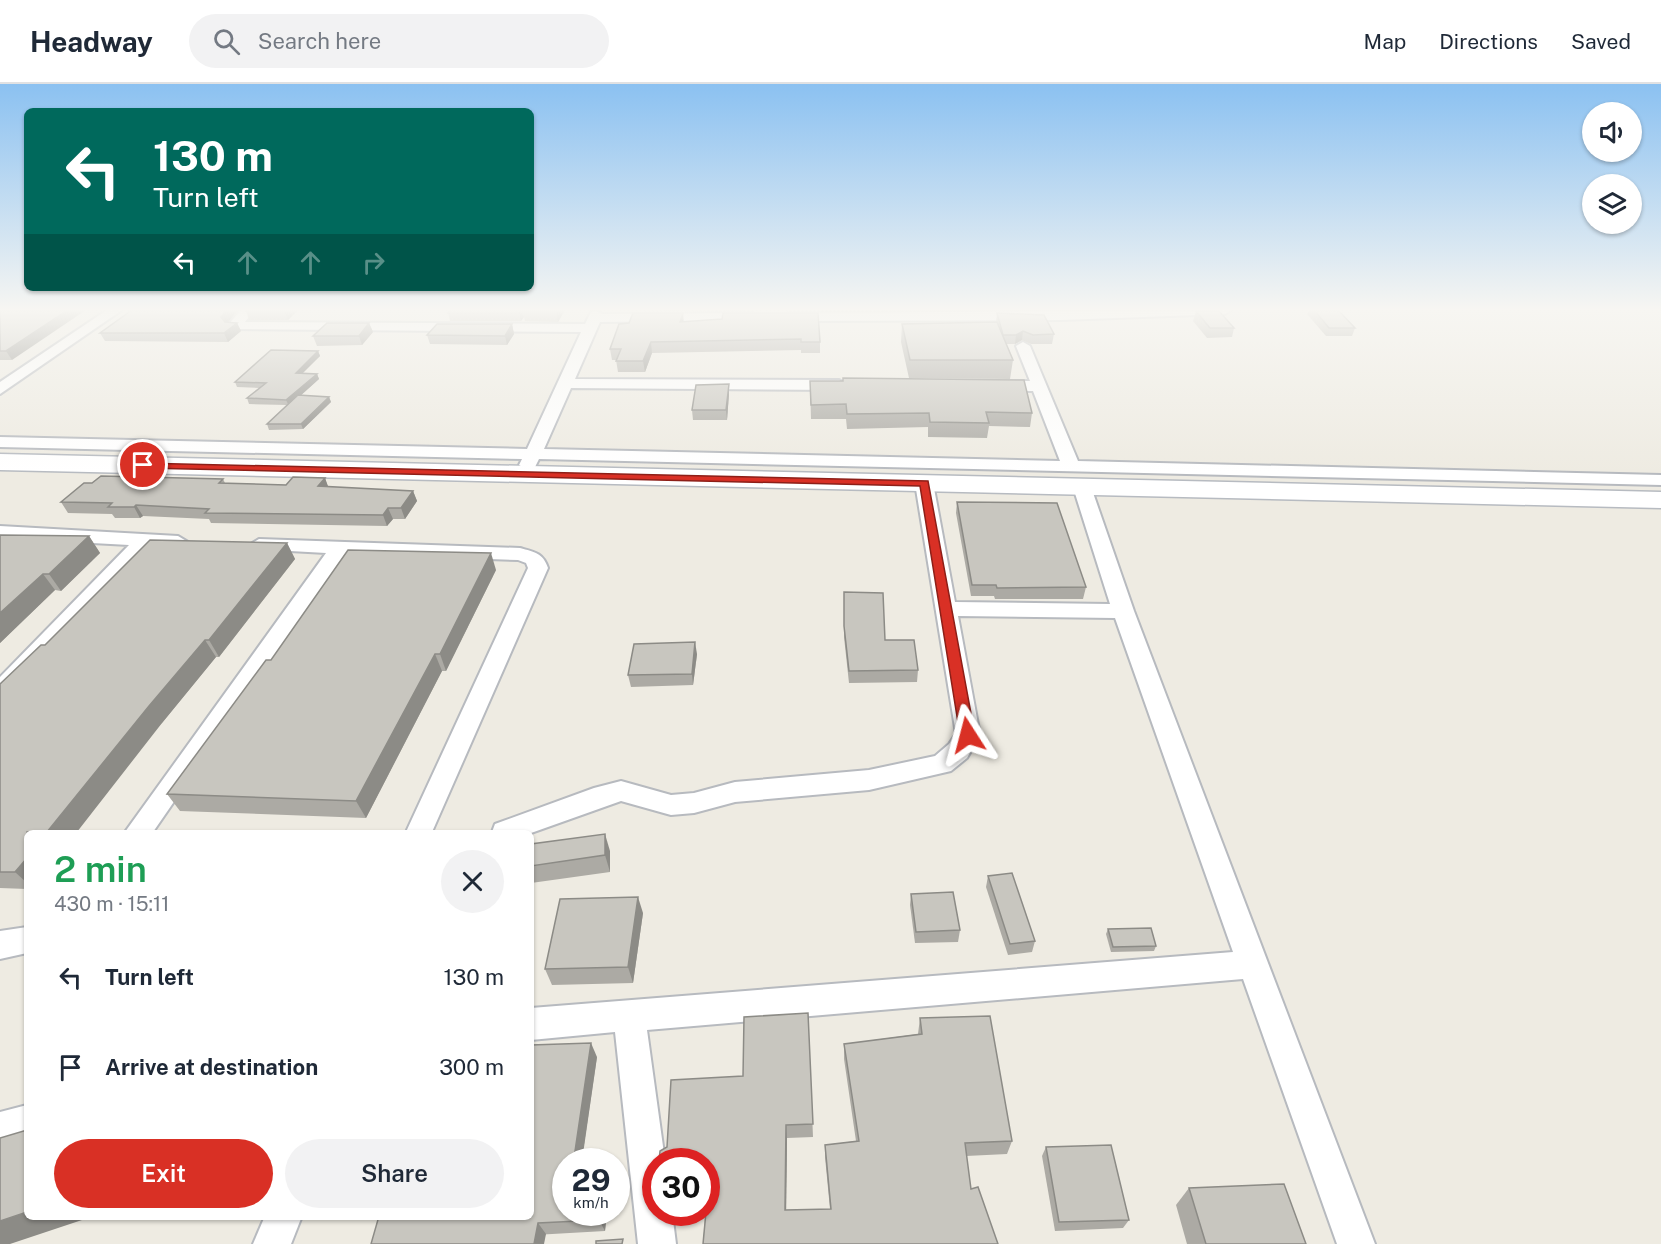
<!DOCTYPE html>
<meta charset="utf-8">
<style>
:root{--surface:#fff;--page:#f2f2f3;--text:#1f2937;--muted:#747a83;--line:#e0e1e3;--accent:#d93025}
body{margin:0;font-family:"Public Sans",sans-serif;background:var(--page);color:var(--text);height:100vh;display:flex;flex-direction:column;font-size:22px;white-space:nowrap}
*{box-sizing:border-box;margin:0}
p{font-size:20px;color:var(--muted)}
.icon{flex:none;width:33px;height:33px;fill:none;stroke:currentColor;stroke-width:2;stroke-linecap:round;stroke-linejoin:round}
.map{position:relative;flex:1;overflow:hidden}
.details{position:absolute;left:24px;top:746px;width:510px;height:390px;display:flex;flex-direction:column;background:var(--surface);border-radius:9px;box-shadow:0 2px 4px #0004}
.details>*{flex:none}
.banner{position:absolute;left:24px;top:24px;width:510px;height:183px;border-radius:9px;box-shadow:0 2px 4px #0004;background:#00695c;color:#fff;overflow:hidden}
.buttons{position:absolute;left:1582px;top:18px;display:grid;gap:12px}
.buttons a{display:grid;place-items:center;width:60px;height:60px;border-radius:50%;background:var(--surface);box-shadow:0 2px 4px #0004;font-size:30px}
.speed{position:absolute;left:552px;top:1064px;display:flex;gap:12px;font-size:30px;font-weight:700;text-align:center}
.speed>*{display:grid;place-content:center;width:78px;height:78px;border-radius:50%;background:var(--surface);box-shadow:0 2px 4px #0004;line-height:1}
.speed small{font-size:15px;font-weight:400}
.speed .limit{border:9px solid #d22;background:#fff;color:#111}
.pin{position:absolute;display:grid;place-items:center;width:51px;height:51px;color:#fff;margin:-26px;border:3px solid #fff;border-radius:50%;box-shadow:0 2px 6px #0007}
.me{position:absolute;width:66px;margin:-33px;rotate:351deg;stroke-linejoin:round;filter:drop-shadow(0 0 4px #0008)}
.turn{display:flex;align-items:center;gap:21px;height:126px;padding:0 30px;font-size:27px}
.turn .icon{width:78px;height:78px;stroke-width:2.5}
.turn b{display:block;font-size:42px;line-height:51px}
.lanes{display:flex;align-items:center;height:57px;padding:0 30px;background:#0003;justify-content:center;gap:30px;direction:ltr}
.lanes .off{opacity:.35}
.round{display:grid;place-items:center;flex:none;width:63px;height:63px;border-radius:32px;background:var(--page)}
.headline{display:flex;align-items:center;justify-content:space-between;height:102px;padding:0 30px}
h1{font-size:36px;font-weight:600;line-height:45px;color:#1e9e55}
.button{display:flex;gap:12px;margin-top:auto;padding:12px 30px}
.button a{flex:1;height:69px;border-radius:36px;background:var(--accent);color:#fff;font-size:24px;font-weight:600;line-height:69px;text-align:center}
.button a+a{background:var(--page);color:var(--text)}
ul{padding:0;list-style:none}
li{display:flex;align-items:center;gap:18px;height:90px;padding:0 30px}
li div{flex:1}
li b{display:block;font-size:22px}
li em{font-style:normal}
header{display:flex;align-items:center;gap:36px;box-sizing:border-box;height:84px;padding:0 30px;background:var(--surface);border-bottom:2px solid var(--line)}
header strong{font-size:28px}
nav{display:flex;gap:33px;margin-inline-start:auto;font-size:21px}
.search{width:420px;height:54px;background:var(--page);display:flex;align-items:center;gap:15px;box-sizing:border-box;padding:0 21px;border-radius:33px;color:var(--muted);font-size:22px}
.map>svg:first-child{display:block}
.lines{fill:none;stroke-linecap:round;stroke-linejoin:round}
.street-casing{stroke:#b7babf;stroke-width:4}
.secondary-casing{stroke:#b7bbc1;stroke-width:3}
.street{fill:#fff;fill-rule:evenodd}
.secondary{fill:#fff;fill-rule:evenodd}
.wall{fill:#acaaa4}
.shaded-wall{fill:#8c8b86}
.building{fill:#c8c6bf;stroke:#8c8b86;stroke-width:1.5}
.route{fill:#d93025;stroke:#8d1f18;stroke-width:1.5}
</style>
<header>
<strong>Headway</strong>
<div class="search"><svg class="icon" aria-label="search" viewBox="0 0 24 24"><circle cx="10" cy="10" r="6"/><path d="M15 15l6 6"/></svg>Search here</div>
<nav><a>Map</a><a>Directions</a><a>Saved</a></nav>
</header>
<div class="map">
<svg width="1661" height="1160" viewBox="0 0 1661 1160">
<rect width="100%" height="100%" fill="#eeebe2"/>
<g class="lines">
<!-- street casing -->
<g class="street-casing">
<g id="street">
<path d="M107,226H122L0,310V298Z"/>
<path d="M241,226H254L245,238L585,240L591,228L596,227L602,230L753,229L758,230V236L600,238L575,295L839,296L847,301L839,306L571,304L544,365L1060,377L1033,307H995L987,302L995,297H1030L1016,262L1023,258L1030,262L1078,377L1661,391V401L539,375L534,385L528,386L519,381L522,375L0,363V353L527,365L581,248L229,245L227,242Z"/>
<path d="M1231,226L1225,230L1061,236L789,237L782,233L789,229Z"/>
<path d="M924,394L933,399L955,518L1110,520L1073,403L1082,398L1091,403L1134,527L1375,1160H1337L1243,895L647,946L665,1077H656V1128H672L676,1160H638L615,948L531,956V924L1233,868L1115,534L958,532L980,651L967,674L951,687L869,706L735,718L694,729L671,731L621,717L531,749L492,748L495,740L594,704L621,697L671,711L694,709L735,698L869,686L935,672L949,660L956,650L915,399Z"/>
<path d="M0,442L178,452L188,458L178,464L150,462L8,613L0,615V593L129,461L0,454Z"/>
<path d="M259,455L520,464C535,468 543,469 548,484L432,748H406L528,484L526,479L518,476L345,470L153,748H125L326,469L252,465L249,461Z"/>
<path d="M27,843V869L0,875V847Z"/>
<path d="M27,1021V1055L0,1062V1028Z"/>
<path d="M265,1132H302L291,1160H253Z"/>
</g>
</g>
<!-- secondary casing -->
<g class="secondary-casing">
<path id="secondary" d="M0,370L1661,408V424L0,386Z"/>
</g>
<!-- street -->
<use href="#street" class="street"/>
<!-- secondary -->
<use href="#secondary" class="secondary"/>
</g>
<!-- wall -->
<g class="wall">
<path d="M0,226L12,276H0Z"/>
<path d="M238,226L228,238L237,239L241,247L228,258L105,257L100,249Z"/>
<path d="M246,226H298L288,236H249L246,227Z"/>
<path d="M565,226L558,238L525,237L524,233L521,237H450L448,229Z"/>
<path d="M663,226H690L689,227H663Z"/>
<path d="M726,226H769L726,227Z"/>
<path d="M1309,226H1338L1355,244L1352,252H1326L1307,230Z"/>
<path d="M1196,227L1234,244L1232,253L1207,254L1193,237Z"/>
<path d="M997,229L1054,250L1052,260H1031L1022,256L1015,260H1006L1013,276L1010,295L909,294L901,258L902,240L996,238Z"/>
<path d="M684,238L820,258V269H801V266L652,269L645,288H618L616,276H612L610,265Z"/>
<path d="M369,239L373,248L362,261L317,262L313,252Z"/>
<path d="M512,240L514,250L507,261L430,260L427,251Z"/>
<path d="M318,267L320,272L302,289L317,290L319,295L300,312L329,313L331,318L303,345L269,346L267,340L287,321L249,320L247,314L260,304L237,303L235,298Z"/>
<path d="M810,297L1032,329L1030,343L989,342L987,354L928,353V343L847,345L846,335H811Z"/>
<path d="M729,310L727,336H693L692,326Z"/>
<path d="M325,394L328,403L413,407L417,417L405,435H393L387,442L211,439L209,435L143,432L140,434H115L112,430L68,429L61,418L92,399L223,395L225,399L286,401Z"/>
<path d="M957,418L1086,503L1083,515H995L994,512H971L956,429Z"/>
<path d="M0,451L89,452L100,469L61,507L55,506L0,559Z"/>
<path d="M287,459L295,475L219,573H216L162,639L27,748V805L0,804V600Z"/>
<path d="M496,486L446,587H442L366,734L180,727L167,710L271,576Z"/>
<path d="M844,508L885,556L918,586L917,598L849,599L844,553Z"/>
<path d="M697,570L693,601L631,603L628,591Z"/>
<path d="M531,760L610,767V788L531,799Z"/>
<path d="M988,792L1035,857L1032,868L1008,871L986,803Z"/>
<path d="M911,810L960,846L958,858L915,859L910,821Z"/>
<path d="M643,829L633,899L552,901L545,885Z"/>
<path d="M1108,845L1156,862L1154,867L1111,868L1106,850Z"/>
<path d="M808,929L813,1053L787,1054L786,1126L830,1125L825,1073V1061L856,1057L844,975V960L918,950L920,934L1012,1057L1007,1070L966,1072L971,1105L703,1160L708,1096H706V1077L667,1063L743,992Z"/>
<path d="M597,973L582,1074L607,1073L609,1077H566L607,1128L605,1147L371,1160Z"/>
<path d="M1046,1063L1129,1136L1123,1144L1055,1147L1042,1072Z"/>
<path d="M1189,1104L1306,1160H1187L1176,1121Z"/>
</g>
<!-- shaded-wall -->
<g class="shaded-wall">
<path d="M68,226H86L12,276L6,267Z"/>
<path d="M227,226H238L225,242L221,233Z"/>
<path d="M286,226H298L288,236L284,227Z"/>
<path d="M521,226H528L522,228L524,233L521,237L519,229Z"/>
<path d="M557,226H565L558,238L556,228Z"/>
<path d="M683,229L684,240L680,238Z"/>
<path d="M237,239L241,247L228,258L224,249Z"/>
<path d="M369,239L373,248L362,261L359,252Z"/>
<path d="M512,240L514,250L507,261L505,252Z"/>
<path d="M1023,247L1022,256L1015,260L1016,251Z"/>
<path d="M651,258L652,269L645,288L643,277Z"/>
<path d="M318,267L320,272L298,294L296,289Z"/>
<path d="M317,290L319,295L289,322L286,316Z"/>
<path d="M729,300V310L727,336L726,326Z"/>
<path d="M329,313L331,318L303,345L301,340Z"/>
<path d="M325,394L329,405L318,402Z"/>
<path d="M413,407L417,417L405,435L401,424Z"/>
<path d="M136,421L143,432L140,434L134,423Z"/>
<path d="M388,424L393,435L387,442L383,431Z"/>
<path d="M89,452L100,469L61,507L49,490Z"/>
<path d="M287,459L295,475L219,573L209,556Z"/>
<path d="M491,469L496,486L446,587L440,570Z"/>
<path d="M43,490L55,506L0,559V529Z"/>
<path d="M205,556L216,573L162,639L77,748H47L149,622Z"/>
<path d="M695,558L697,570L693,601L692,590Z"/>
<path d="M435,570L442,587L366,734L356,717Z"/>
<path d="M605,750L610,767V788L605,771Z"/>
<path d="M27,774V799L15,788Z"/>
<path d="M638,813L643,829L633,899L628,883Z"/>
<path d="M591,959L597,973L582,1077L574,1074Z"/>
<path d="M786,1041L787,1054L786,1138L785,1126Z"/>
<path d="M27,1128V1132H94L10,1160H0V1137Z"/>
<path d="M600,1128H607L605,1147L599,1136Z"/>
<path d="M538,1139L546,1150L544,1160H534Z"/>
</g>
<!-- building -->
<g class="building">
<path d="M0,226H68L6,267H0Z"/>
<path d="M132,226H227L221,233L225,238L237,239L224,249H100Z"/>
<path d="M246,226H286L284,227H246Z"/>
<path d="M450,226H521L519,229H448Z"/>
<path d="M524,226H557L556,228H522Z"/>
<path d="M1314,226H1338L1355,244H1329Z"/>
<path d="M1196,227H1219L1234,244H1210Z"/>
<path d="M633,229H683L680,238L722,235L723,229H818L820,258H801V255L651,258L643,277H616L621,265H610L619,240L629,239Z"/>
<path d="M997,229L1044,231L1054,250L1033,251L1023,247L1016,251H1003Z"/>
<path d="M997,238L1013,276H910L902,240Z"/>
<path d="M327,239H369L359,252H313Z"/>
<path d="M437,240H512L505,252L427,251Z"/>
<path d="M271,266L318,267L296,289L317,290L286,316L247,314L266,299L235,298Z"/>
<path d="M843,294L1024,296L1032,329L986,328L989,339L930,338L929,329L847,330L846,320L811,321L810,297H843Z"/>
<path d="M729,300L726,326H692L696,301Z"/>
<path d="M298,311L329,313L301,340H267Z"/>
<path d="M101,392L223,395L219,399L286,401L293,393L325,394L318,402L413,407L401,424H388L383,431L205,429L209,425L136,421L134,423H108L112,419L61,418L84,399H92Z"/>
<path d="M957,418L1057,419L1086,503L997,504L996,501H972Z"/>
<path d="M0,451L89,452L49,490H43L0,529Z"/>
<path d="M150,456L287,459L209,556H205L149,622L47,748H27V774L15,788H0V600L41,561H45Z"/>
<path d="M348,466L491,469L440,570H435L356,717L167,710L266,576H271Z"/>
<path d="M844,508L883,509L885,556H914L918,586L849,587L844,542Z"/>
<path d="M695,558L692,590L628,591L634,560Z"/>
<path d="M605,750V771L531,782V760Z"/>
<path d="M1012,789L1035,857L1010,860L988,792Z"/>
<path d="M953,808L960,846L916,848L911,810Z"/>
<path d="M638,813L628,883L545,885L560,815Z"/>
<path d="M1151,844L1156,862L1113,863L1108,845Z"/>
<path d="M808,929L813,1040L786,1041L785,1126L831,1125L825,1061L859,1057L844,960L922,950L920,934L990,932L1012,1057L965,1059L971,1105L978,1103L998,1160H703L706,1128L709,1083L706,1084V1077H659L660,1067L667,1063L671,996L743,992L744,933Z"/>
<path d="M591,959L574,1074L607,1073L606,1077H566V1128H600L599,1136L538,1139L534,1160H371L379,1132H531V961Z"/>
<path d="M27,1046V1128L0,1137V1054Z"/>
<path d="M1111,1061L1129,1136L1059,1138L1046,1063Z"/>
<path d="M1284,1100L1306,1160H1206L1189,1104Z"/>
<path d="M623,1155L622,1160H596V1157Z"/>
</g>
<!-- sky -->
<linearGradient id="sky" x2="0" y2="1"><stop stop-color="#8bc1f1"/><stop offset="0.58" stop-color="#f7f6f2"/><stop offset="1" stop-color="#f7f6f2" stop-opacity="0"/></linearGradient>
<rect width="1661" height="389" fill="url(#sky)"/>
<!-- route -->
<path class="route" d="M139,379L928,397L975,651L968,657L960,651L920,402L143,384H139Z"/>
</svg>
<div class="buttons">
<a><svg class="icon" aria-label="sound" viewBox="0 0 24 24"><path d="M4 9h4l5-4v14l-5-4H4zM17 9q2 3 0 6"/></svg></a>
<a><svg class="icon" aria-label="layers" viewBox="0 0 24 24"><path d="M12 4l9 5-9 5-9-5zM3 14l9 5 9-5"/></svg></a>
</div>
<div class="speed"><div>29<small>km/h</small></div><div class="limit">30</div></div>
<div class="pin" style="left:143px;top:381px;background:#d93025"><svg class="icon" aria-label="arrive" viewBox="0 0 24 24"><path d="M6 21V4h12l-3 4 3 4H6"/></svg></div>
<svg class="me" style="left:968px;top:651px" viewBox="-20 -20 40 40"><path d="M0-17L14 15 0 8-14 15z" fill="#d93025" stroke="#fff" stroke-width="4"/></svg>
<div class="banner">
<div class="turn"><svg class="icon" aria-label="left" viewBox="0 0 24 24"><path d="M17 20v-9H6M10 6l-5 5 5 5"/></svg><div><b>130 m</b>Turn left</div></div>
<div class="lanes"><svg class="icon" aria-label="left" viewBox="0 0 24 24"><path d="M17 20v-9H6M10 6l-5 5 5 5"/></svg><svg class="icon off" aria-label="ahead" viewBox="0 0 24 24"><path d="M12 20V5M6 11l6-6 6 6"/></svg><svg class="icon off" aria-label="ahead" viewBox="0 0 24 24"><path d="M12 20V5M6 11l6-6 6 6"/></svg><svg class="icon off" aria-label="right" viewBox="0 0 24 24"><path d="M7 20v-9h11M14 6l5 5-5 5"/></svg></div>
</div>
<section class="details">
<div class="headline"><div><h1>2 min</h1><p>430 m · 15:11</p></div><a class="round"><svg class="icon" aria-label="close" viewBox="0 0 24 24"><path d="M6 6l12 12M18 6L6 18"/></svg></a></div>
<ul>
<li><svg class="icon" aria-label="left" viewBox="0 0 24 24"><path d="M17 20v-9H6M10 6l-5 5 5 5"/></svg><div><b>Turn left</b></div><em>130 m</em></li>
<li><svg class="icon" aria-label="arrive" viewBox="0 0 24 24"><path d="M6 21V4h12l-3 4 3 4H6"/></svg><div><b>Arrive at destination</b></div><em>300 m</em></li>
</ul>
<div class="button"><a>Exit</a><a>Share</a></div>
</section>
</div>
